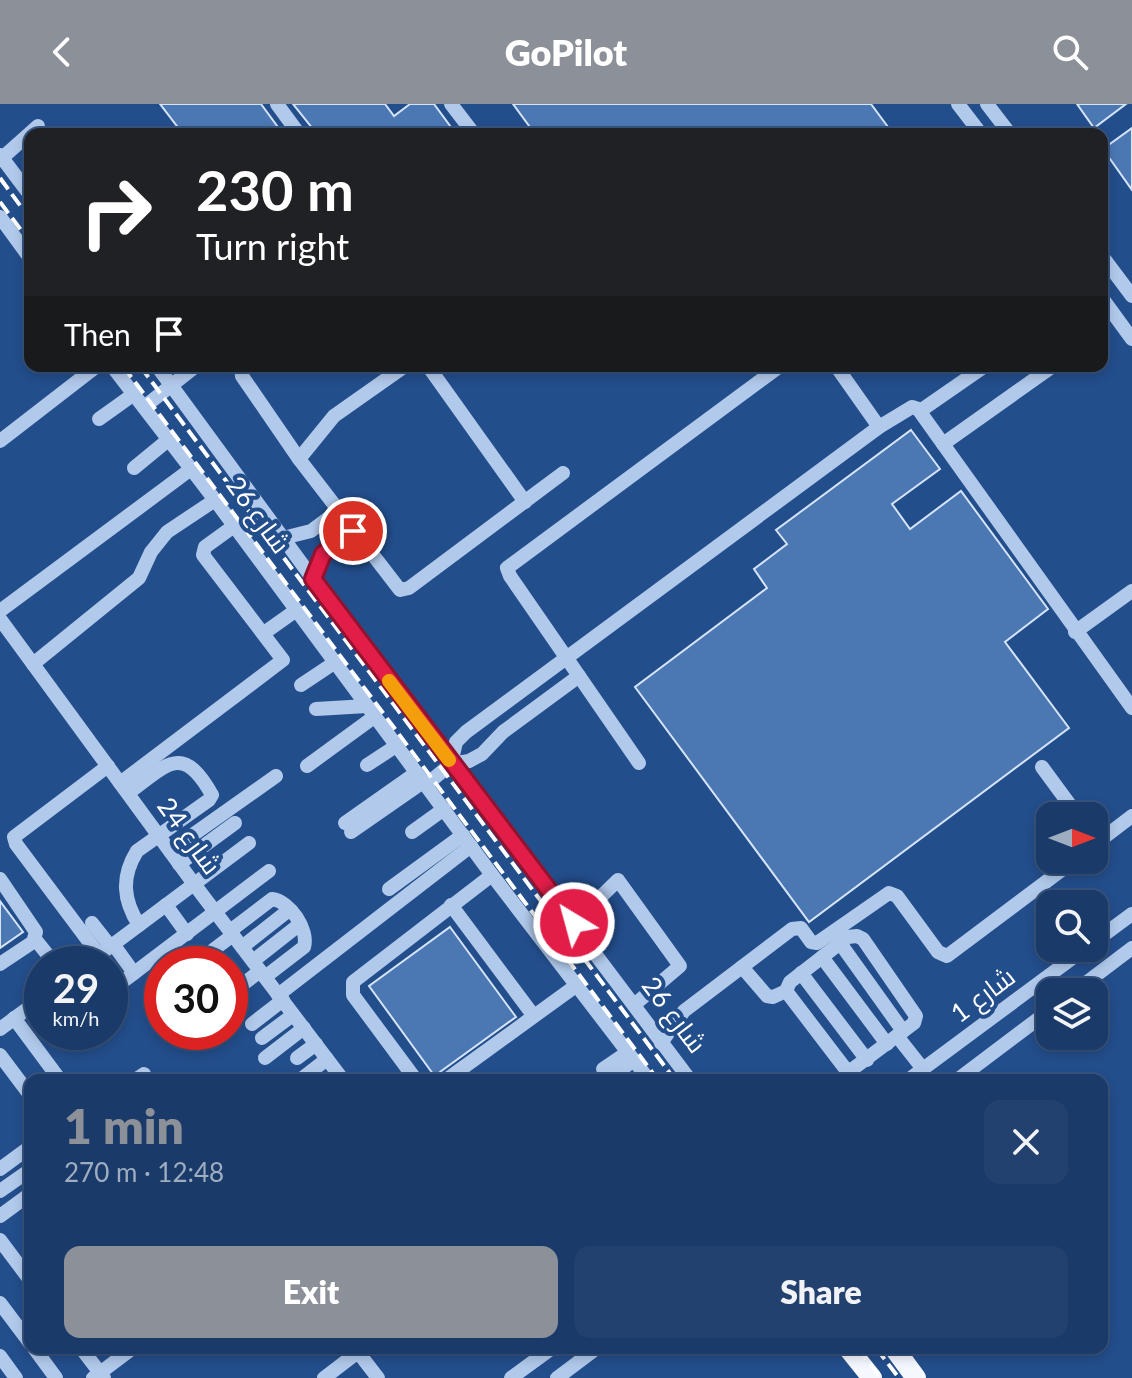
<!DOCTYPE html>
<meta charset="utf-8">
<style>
:root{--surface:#1a3a69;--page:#23416f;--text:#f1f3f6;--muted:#9fadc0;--line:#38547d;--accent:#8c9099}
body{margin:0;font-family:Lato,Cairo,sans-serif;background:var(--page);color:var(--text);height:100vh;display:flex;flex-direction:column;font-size:30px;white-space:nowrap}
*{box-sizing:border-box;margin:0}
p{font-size:26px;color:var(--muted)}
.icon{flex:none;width:44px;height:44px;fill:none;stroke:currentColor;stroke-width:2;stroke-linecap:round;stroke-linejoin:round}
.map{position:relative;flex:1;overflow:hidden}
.sheet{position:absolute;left:24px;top:970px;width:1084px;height:280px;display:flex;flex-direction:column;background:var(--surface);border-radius:16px;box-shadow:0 4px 12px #0003,0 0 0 2px var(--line)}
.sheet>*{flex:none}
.hud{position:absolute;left:24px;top:24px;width:1084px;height:244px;border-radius:16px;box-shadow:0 4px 12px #0003,0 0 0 2px var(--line);background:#202124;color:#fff;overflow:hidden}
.needle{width:52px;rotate:90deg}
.buttons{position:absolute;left:1036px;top:698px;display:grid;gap:16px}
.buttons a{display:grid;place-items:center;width:72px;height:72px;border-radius:16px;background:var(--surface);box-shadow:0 4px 12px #0003,0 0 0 2px var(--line);font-size:40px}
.speed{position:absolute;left:24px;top:842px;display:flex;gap:16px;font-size:40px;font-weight:700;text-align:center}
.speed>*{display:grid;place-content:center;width:104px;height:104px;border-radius:50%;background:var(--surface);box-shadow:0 4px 12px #0003,0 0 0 2px var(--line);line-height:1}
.speed small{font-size:20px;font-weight:400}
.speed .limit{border:12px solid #d22;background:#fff;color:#111}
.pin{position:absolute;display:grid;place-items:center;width:68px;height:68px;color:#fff;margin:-34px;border:4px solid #fff;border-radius:50%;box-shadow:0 2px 8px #0007}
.me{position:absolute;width:88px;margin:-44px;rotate:323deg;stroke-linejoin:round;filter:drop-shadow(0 0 6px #0008)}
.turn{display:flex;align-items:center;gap:28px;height:168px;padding:0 40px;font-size:36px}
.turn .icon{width:104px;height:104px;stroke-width:2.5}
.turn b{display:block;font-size:56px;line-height:68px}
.then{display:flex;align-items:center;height:76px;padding:0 40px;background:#0003;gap:16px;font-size:30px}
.round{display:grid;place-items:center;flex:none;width:84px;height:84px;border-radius:16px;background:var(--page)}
.summary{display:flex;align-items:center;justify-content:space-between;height:136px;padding:0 40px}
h1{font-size:48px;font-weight:800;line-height:60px;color:var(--accent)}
.cta{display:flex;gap:16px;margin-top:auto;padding:16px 40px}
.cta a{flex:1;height:92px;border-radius:16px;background:var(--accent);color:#fff;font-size:32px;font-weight:800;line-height:92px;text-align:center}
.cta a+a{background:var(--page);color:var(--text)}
header{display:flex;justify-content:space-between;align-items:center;height:104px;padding:0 40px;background:var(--accent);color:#fff;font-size:36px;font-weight:800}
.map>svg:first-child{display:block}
.building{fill:#4b77b3;stroke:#d5e4f8;stroke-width:2}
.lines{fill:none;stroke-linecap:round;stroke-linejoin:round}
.minor{stroke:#b1c9eb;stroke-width:14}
.major{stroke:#f5f8fe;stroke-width:20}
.rail{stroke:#fff;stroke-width:4;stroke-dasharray:14 6;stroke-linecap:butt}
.route-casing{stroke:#92132f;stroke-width:20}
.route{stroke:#e11d48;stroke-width:14}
.slow{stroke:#f59e0b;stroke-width:14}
.labels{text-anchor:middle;stroke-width:8;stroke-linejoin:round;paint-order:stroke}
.street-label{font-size:26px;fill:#fff;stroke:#234e8c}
</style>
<header><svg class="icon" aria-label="back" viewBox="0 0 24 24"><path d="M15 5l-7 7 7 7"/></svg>GoPilot<svg class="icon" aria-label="search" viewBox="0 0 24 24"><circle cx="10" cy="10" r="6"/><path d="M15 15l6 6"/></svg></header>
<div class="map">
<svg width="1132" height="1274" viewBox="0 0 1132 1274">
<rect width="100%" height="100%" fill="#234e8c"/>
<!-- building -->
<g class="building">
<path d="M160,0H261L283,30H183Z"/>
<path d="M293,0H385L394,12L410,0H434L456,30H317Z"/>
<path d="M513,0H871L888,23L879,30H535Z"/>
<path d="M1077,0H1126L1094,24Z"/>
<path d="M1132,24V86L1103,45Z"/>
<path d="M911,326L940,365L892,400L910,425L961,387L1048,505L1005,538L1069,624L809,818L635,583L767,484L754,465L787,440L776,426Z"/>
<path d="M0,797L23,828L0,844Z"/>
<path d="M450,823L516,913L440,968L436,974L369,882Z"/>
</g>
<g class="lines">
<!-- minor -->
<g class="minor">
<path d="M277,0L299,30"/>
<path d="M451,0L474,30"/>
<path d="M958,0L981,30"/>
<path d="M987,0L1010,30"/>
<path d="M0,51L30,91"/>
<path d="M2,54L38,22"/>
<path d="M0,113L30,154"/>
<path d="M1102,152L1132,192"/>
<path d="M1102,194L1132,235"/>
<path d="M112,262L215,396L492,771L649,976"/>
<path d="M157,262L313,475L690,976"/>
<path d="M241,262L242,272L299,355L400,486L409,484L563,369"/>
<path d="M428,262L525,398"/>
<path d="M836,262L879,323"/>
<path d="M144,303L196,262"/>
<path d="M920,307L985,262"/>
<path d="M99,315L134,290"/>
<path d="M0,337L97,262"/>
<path d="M943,340L1053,262"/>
<path d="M299,355L334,312L405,262"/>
<path d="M134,364L168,336"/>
<path d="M283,434L311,427L338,407"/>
<path d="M313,475L323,450L353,427"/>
<path d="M0,507L191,365"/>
<path d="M0,515L194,780L343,976"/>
<path d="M1075,528L1132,487"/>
<path d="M264,529L295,507"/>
<path d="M33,560L139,474L151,448L167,428L215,396"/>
<path d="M301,581L334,559"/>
<path d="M316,605L367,602"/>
<path d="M639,659L510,472L507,464L780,262"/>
<path d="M451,660L456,638L466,628L879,323L912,303L918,305L1132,604"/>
<path d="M367,661L396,642"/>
<path d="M307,662L374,613"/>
<path d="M1042,663L1078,712"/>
<path d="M120,679L283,556L203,451L205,443L234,422"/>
<path d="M426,681L451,660L469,657L482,650L503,628L579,572"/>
<path d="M128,689C166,662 182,637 212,691L209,696L137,747C121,773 123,796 139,821"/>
<path d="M345,719L416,669"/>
<path d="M351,728L423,678"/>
<path d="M412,728L444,705"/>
<path d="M1094,741L1132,712"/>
<path d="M170,747L276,672"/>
<path d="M179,760L235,719"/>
<path d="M0,775L36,828L33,838L0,860"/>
<path d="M389,785L463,731"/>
<path d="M166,801L187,830"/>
<path d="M451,801L533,911"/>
<path d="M92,819L110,842"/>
<path d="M574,819L618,776L680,862L634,901"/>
<path d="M230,827L272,795C290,797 309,826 304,843L265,873"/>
<path d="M857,832L863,835L916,912L914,919L850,967L844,963L786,887L790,878L848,833Z"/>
<path d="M35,835L55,860"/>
<path d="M1094,838L1132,810"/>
<path d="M840,839L903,927"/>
<path d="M113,840L134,869"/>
<path d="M242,843L289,806"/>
<path d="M99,851L16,740L14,733L108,662"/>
<path d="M822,853L887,940"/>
<path d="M253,857L300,820"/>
<path d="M196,859L233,831"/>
<path d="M87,860L249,739"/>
<path d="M742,863L767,892L773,893L786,887"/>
<path d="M801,869L867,956"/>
<path d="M110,881L113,885L269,767"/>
<path d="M1074,888L1132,844"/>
<path d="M230,890L260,867"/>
<path d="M278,891L471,742"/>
<path d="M14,914L60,976"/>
<path d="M252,920L283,896"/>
<path d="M0,925L42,894"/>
<path d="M897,932L923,965"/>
<path d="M262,934L293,911"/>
<path d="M661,939L684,907L792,825L801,824L811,838L817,839L889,789L897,792L938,848L947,852L1075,756"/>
<path d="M0,951L30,991"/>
<path d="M265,954L304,924"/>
<path d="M297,954L316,940"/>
<path d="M603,965L628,948"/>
<path d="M610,974L634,956"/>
<path d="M135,976L144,970"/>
<path d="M300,976L327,955"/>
<path d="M416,976L353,891V878L492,771"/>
<path d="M446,976L577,881"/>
<path d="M908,976L1086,844"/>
<path d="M957,976L1050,906"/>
<path d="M0,1065L30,1043"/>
<path d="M0,1087L30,1066"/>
<path d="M0,1112L30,1090"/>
<path d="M0,1136L30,1176"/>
<path d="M0,1199L30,1239"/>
<path d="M34,1244L56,1274"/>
<path d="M81,1244L104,1274"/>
<path d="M0,1252L16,1274"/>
<path d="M93,1274L133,1244"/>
<path d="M324,1274L358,1248L378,1274"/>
<path d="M511,1274L552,1244"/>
<path d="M557,1274L597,1244"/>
</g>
<!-- major -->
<g class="major">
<path d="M848,1244L872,1274"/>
<path d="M894,1244L916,1274"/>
</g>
<!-- rail -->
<g class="rail">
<path d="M0,74L30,115"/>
<path d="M0,98L30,138"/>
<path d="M123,262L658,976"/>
<path d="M140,262L675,976"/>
<path d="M858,1244L881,1274"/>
<path d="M876,1244L899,1274"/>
</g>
</g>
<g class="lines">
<!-- route casing -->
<g class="route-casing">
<path id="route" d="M353,427L323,450L313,475L574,819"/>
</g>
<!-- route -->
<use href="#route" class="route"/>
<!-- slow -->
<path class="slow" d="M389,577L449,656"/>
</g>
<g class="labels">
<!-- street labels -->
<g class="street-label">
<text transform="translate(258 411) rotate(54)" y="9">شارع 26</text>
<text transform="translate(189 732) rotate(54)" y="9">شارع 24</text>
<text transform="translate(983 891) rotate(-37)" y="9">شارع 1</text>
<text transform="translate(674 911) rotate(53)" y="9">شارع 26</text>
</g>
</g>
</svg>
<div class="buttons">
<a><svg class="needle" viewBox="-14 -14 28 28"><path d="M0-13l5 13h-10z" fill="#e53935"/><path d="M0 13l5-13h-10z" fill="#9fadc0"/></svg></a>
<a><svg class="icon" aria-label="search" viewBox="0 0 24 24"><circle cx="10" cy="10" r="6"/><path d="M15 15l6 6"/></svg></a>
<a><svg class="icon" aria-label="layers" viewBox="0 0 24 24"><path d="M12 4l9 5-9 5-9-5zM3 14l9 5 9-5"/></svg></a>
</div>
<div class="speed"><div>29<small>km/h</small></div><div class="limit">30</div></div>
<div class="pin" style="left:353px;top:427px;background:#d93025"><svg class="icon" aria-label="arrive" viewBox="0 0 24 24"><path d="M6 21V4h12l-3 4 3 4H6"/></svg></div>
<svg class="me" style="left:574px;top:819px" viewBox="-20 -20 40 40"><circle r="17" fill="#e11d48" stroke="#fff" stroke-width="3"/><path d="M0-11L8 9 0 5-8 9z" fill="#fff"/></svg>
<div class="hud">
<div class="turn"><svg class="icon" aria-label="right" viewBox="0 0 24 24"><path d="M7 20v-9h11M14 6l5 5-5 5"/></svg><div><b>230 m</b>Turn right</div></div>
<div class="then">Then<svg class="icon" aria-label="arrive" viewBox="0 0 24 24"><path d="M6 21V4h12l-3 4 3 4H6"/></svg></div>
</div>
<section class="sheet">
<div class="summary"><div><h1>1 min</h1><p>270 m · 12:48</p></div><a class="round"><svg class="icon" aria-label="close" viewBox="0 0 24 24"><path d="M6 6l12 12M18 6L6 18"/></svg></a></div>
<div class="cta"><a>Exit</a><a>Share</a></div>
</section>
</div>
